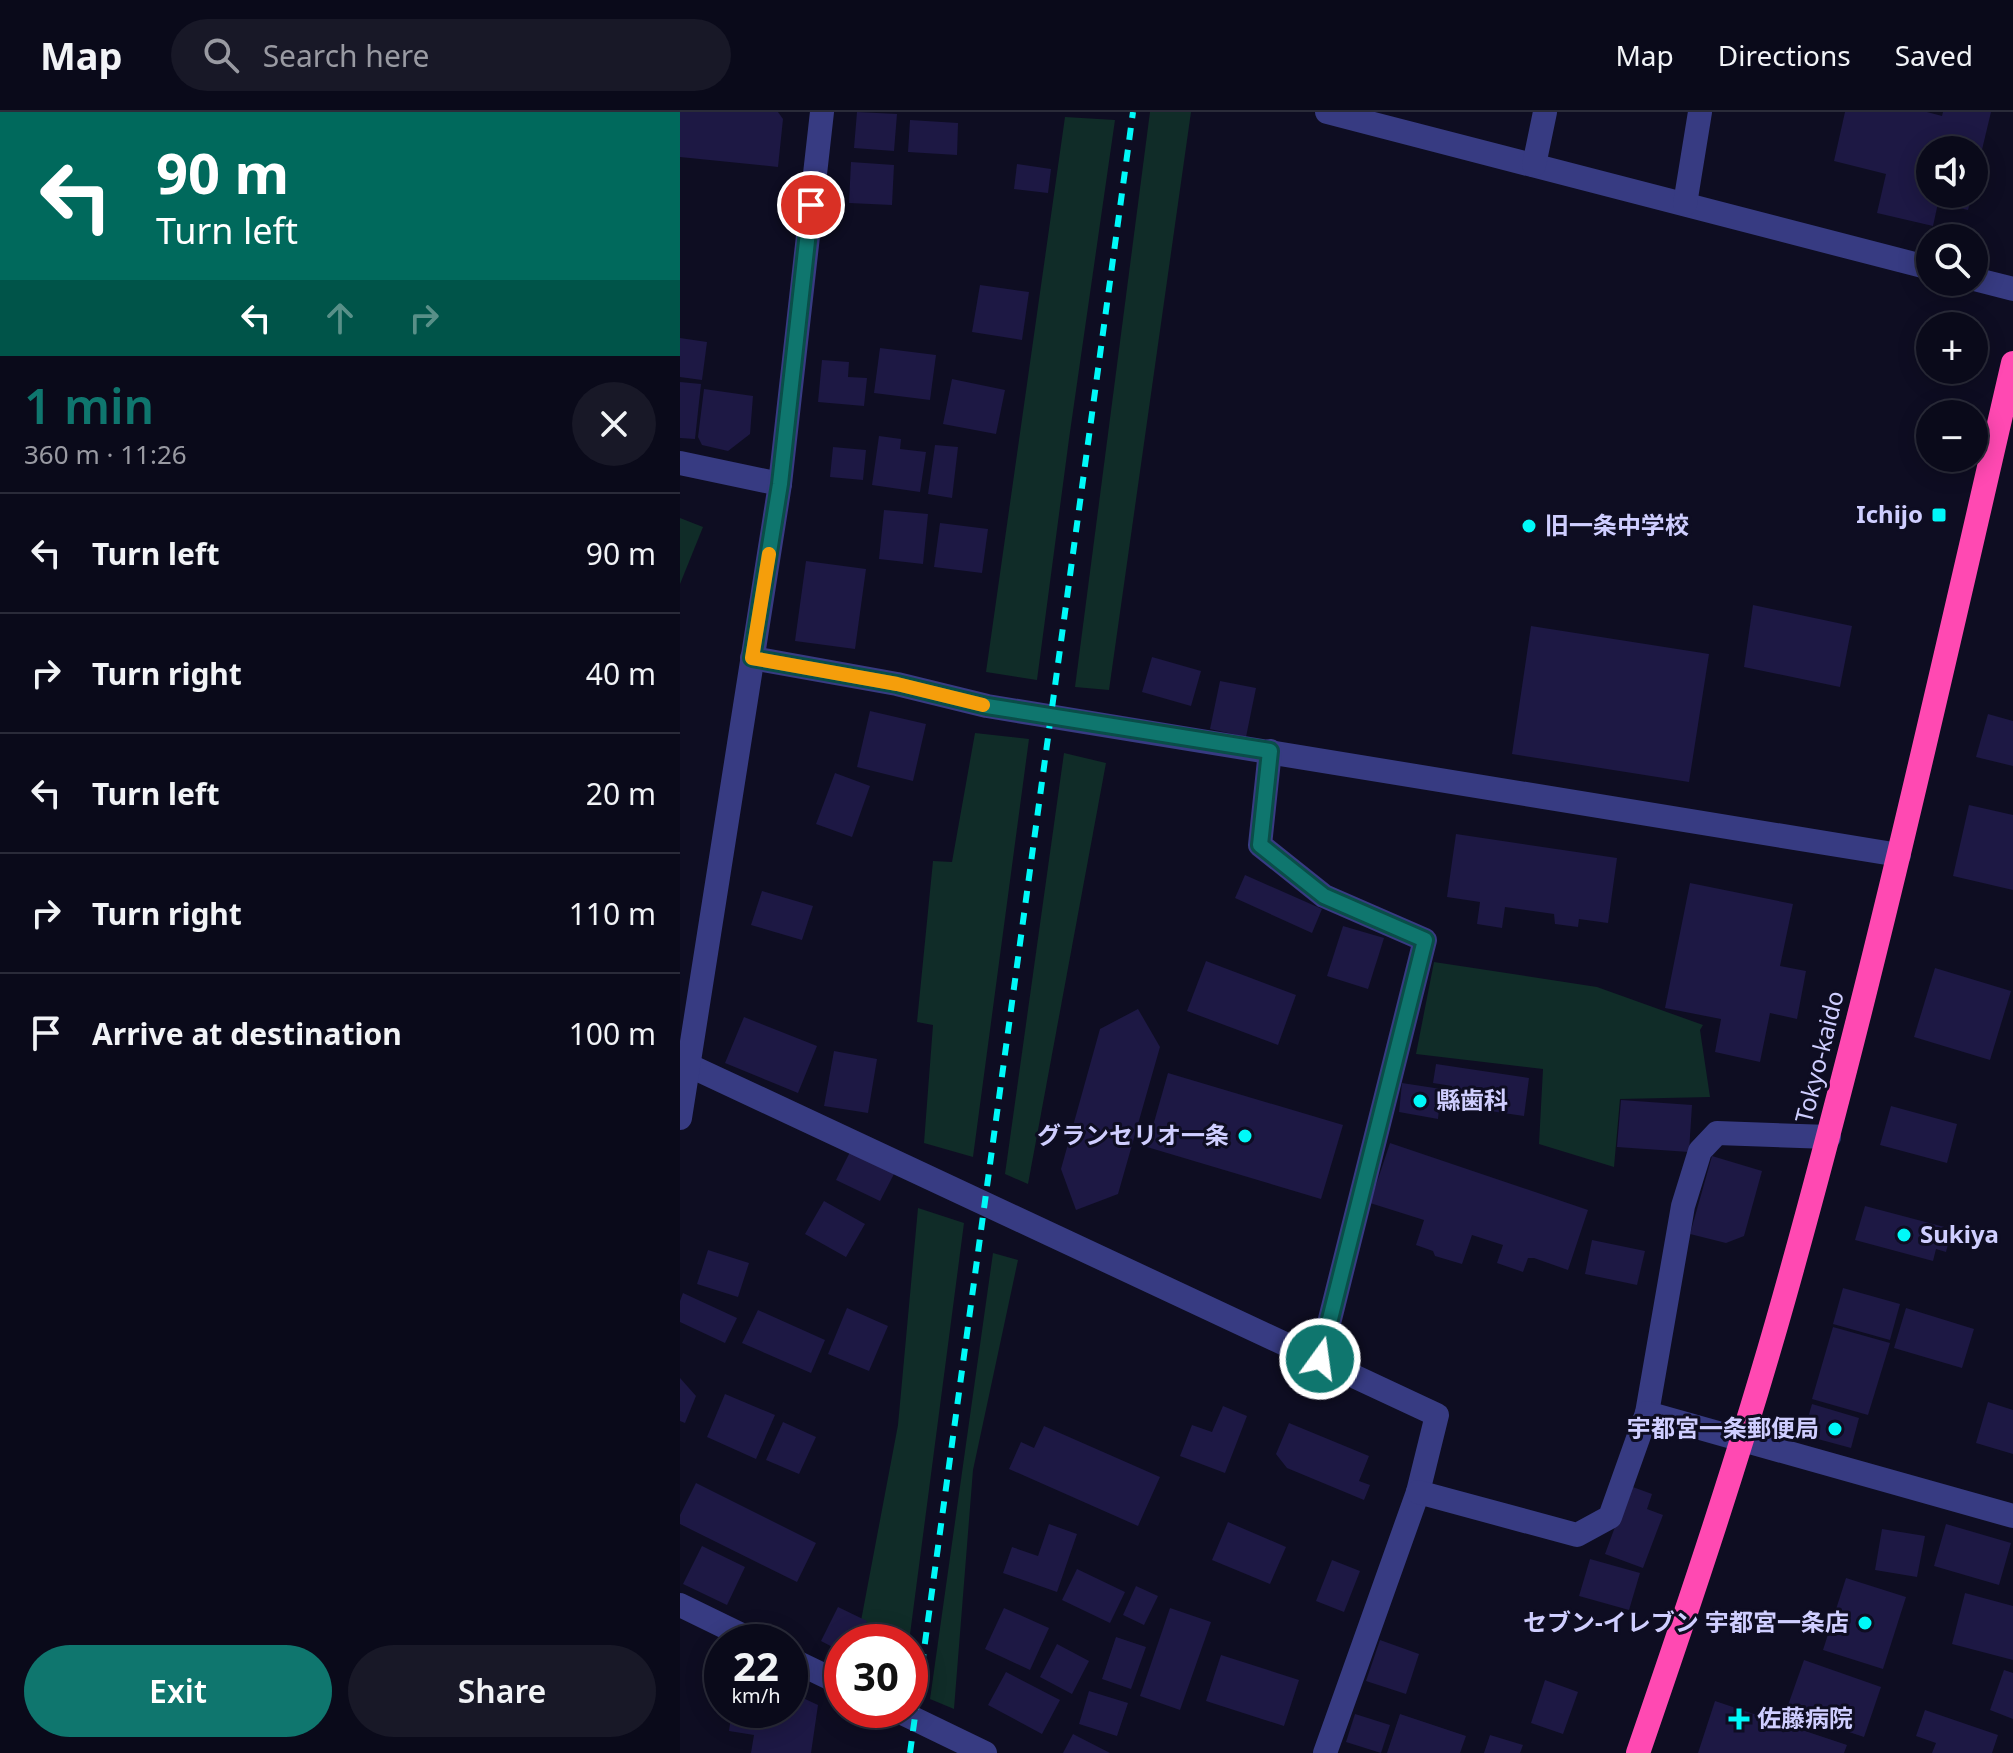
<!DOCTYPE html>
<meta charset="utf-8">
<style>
:root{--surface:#0a0a1a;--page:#181827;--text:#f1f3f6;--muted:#999aa2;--line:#2a2b39;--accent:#0f766e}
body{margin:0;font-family:"Noto Sans","Noto Sans JP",sans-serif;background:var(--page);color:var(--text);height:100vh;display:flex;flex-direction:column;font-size:30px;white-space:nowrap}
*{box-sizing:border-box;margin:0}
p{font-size:26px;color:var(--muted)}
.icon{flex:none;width:44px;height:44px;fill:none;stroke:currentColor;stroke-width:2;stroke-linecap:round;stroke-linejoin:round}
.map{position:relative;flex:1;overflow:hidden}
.panel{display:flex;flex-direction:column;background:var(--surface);width:680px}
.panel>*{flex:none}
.banner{background:#00695c;color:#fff;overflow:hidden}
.buttons{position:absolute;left:1236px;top:24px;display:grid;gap:16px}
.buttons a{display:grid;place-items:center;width:72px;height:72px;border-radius:50%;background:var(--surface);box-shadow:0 4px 20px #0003,0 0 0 2px var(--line);font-size:40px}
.speed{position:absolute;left:24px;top:1512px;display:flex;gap:16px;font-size:40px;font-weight:700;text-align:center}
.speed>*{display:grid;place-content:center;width:104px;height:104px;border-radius:50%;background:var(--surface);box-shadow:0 4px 20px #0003,0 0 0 2px var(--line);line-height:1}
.speed small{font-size:20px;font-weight:400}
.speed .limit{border:12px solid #d22;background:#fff;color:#111}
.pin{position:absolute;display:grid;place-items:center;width:68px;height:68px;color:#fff;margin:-34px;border:4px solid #fff;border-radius:50%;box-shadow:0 2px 8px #0007}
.me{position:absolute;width:88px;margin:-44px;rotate:14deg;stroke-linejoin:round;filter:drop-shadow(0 0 6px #0008)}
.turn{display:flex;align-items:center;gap:28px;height:168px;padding:0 24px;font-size:36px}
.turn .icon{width:104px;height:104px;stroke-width:2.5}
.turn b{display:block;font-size:56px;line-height:68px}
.lanes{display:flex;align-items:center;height:76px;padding:0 24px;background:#0003;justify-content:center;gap:40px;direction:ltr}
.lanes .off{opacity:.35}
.round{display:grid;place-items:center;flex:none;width:84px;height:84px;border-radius:42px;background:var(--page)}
.summary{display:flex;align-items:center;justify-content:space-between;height:136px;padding:0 24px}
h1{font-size:48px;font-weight:600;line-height:60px;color:var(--accent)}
.action{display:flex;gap:16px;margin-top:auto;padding:16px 24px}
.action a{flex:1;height:92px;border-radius:48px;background:var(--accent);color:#fff;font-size:32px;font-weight:600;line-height:92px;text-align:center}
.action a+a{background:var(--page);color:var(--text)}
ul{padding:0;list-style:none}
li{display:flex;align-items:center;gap:24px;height:120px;padding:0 24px;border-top:2px solid var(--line)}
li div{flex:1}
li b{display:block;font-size:30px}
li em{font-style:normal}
header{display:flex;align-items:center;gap:48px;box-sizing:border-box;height:112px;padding:0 40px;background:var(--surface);border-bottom:2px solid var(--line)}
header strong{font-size:38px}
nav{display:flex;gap:44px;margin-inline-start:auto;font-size:28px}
.search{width:560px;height:72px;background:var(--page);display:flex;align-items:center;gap:20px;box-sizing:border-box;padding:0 28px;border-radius:44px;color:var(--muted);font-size:30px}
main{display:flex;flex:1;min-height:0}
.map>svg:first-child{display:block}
.green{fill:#102c28}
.building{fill:#1d1844}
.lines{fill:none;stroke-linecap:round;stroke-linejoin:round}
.minor{stroke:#373b82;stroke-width:24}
.highway{stroke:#ff49b2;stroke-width:24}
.rail{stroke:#00f9f9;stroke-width:6;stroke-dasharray:12 10;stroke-linecap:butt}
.route-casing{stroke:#0a4d48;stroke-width:20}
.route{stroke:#0f766e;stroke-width:14}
.slow{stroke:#f59e0b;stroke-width:14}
.poi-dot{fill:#00f9f9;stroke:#0e0d22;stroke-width:3}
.labels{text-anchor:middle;stroke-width:6;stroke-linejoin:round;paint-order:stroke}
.poi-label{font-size:24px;font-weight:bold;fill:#cfceff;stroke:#0e0d22;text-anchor:end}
.street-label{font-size:24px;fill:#cfceff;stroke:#0e0d22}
</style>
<header>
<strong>Map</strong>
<div class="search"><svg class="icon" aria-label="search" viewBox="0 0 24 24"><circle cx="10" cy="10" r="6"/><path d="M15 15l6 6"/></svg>Search here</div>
<nav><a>Map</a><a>Directions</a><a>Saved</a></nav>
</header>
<main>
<section class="panel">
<div class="banner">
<div class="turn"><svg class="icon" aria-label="left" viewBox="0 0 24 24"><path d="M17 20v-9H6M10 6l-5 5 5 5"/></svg><div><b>90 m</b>Turn left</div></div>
<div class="lanes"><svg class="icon" aria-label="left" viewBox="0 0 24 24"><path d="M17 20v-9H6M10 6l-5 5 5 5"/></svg><svg class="icon off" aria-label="ahead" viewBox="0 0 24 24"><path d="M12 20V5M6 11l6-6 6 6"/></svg><svg class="icon off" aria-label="right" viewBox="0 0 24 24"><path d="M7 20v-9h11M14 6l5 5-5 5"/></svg></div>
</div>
<div class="summary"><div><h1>1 min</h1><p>360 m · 11:26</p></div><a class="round"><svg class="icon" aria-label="close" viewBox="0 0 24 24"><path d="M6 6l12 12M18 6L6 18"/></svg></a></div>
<ul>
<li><svg class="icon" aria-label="left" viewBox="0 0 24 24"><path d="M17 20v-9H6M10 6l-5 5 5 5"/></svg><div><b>Turn left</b></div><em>90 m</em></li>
<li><svg class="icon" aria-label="right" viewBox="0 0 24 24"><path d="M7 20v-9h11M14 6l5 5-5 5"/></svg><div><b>Turn right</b></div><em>40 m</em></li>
<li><svg class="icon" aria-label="left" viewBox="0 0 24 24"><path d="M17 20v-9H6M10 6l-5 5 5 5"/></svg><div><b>Turn left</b></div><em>20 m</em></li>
<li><svg class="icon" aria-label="right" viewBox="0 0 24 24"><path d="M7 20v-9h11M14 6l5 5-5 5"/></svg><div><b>Turn right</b></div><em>110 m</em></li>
<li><svg class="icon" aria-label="arrive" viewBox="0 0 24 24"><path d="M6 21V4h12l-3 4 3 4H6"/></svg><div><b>Arrive at destination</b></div><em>100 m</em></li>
</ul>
<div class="action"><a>Exit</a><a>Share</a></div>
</section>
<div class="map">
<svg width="1333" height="1641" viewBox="0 0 1333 1641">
<rect width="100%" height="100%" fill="#0e0d22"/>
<!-- green -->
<g class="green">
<path d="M470,0H511L429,578L395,575Z"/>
<path d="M385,5L435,8L389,327L357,568L306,560Z"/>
<path d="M0,406L23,415L0,472Z"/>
<path d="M295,621L349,627L293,1045L244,1031L253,913L237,910L253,749L272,750Z"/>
<path d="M384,641L426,651L348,1072L325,1062Z"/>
<path d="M754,850L917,875L1023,913L1020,918L1030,985L940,987L934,1055L859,1032L863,957L736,942Z"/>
<path d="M238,1096L284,1111L229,1530H177L218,1313Z"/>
<path d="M313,1141L338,1148L293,1358L274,1597L250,1587Z"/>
</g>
<!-- building -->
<g class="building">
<path d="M0,0H98L103,7L98,55L0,45Z"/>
<path d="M177,0L217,2L214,39L174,36Z"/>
<path d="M1165,0H1247L1262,4L1263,0H1311L1295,67L1294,38H1250V82H1292L1288,98L1258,91L1253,114L1197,101L1206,62L1154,49Z"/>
<path d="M230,8L278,11L277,43L228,40Z"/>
<path d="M171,50L214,53L212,93L169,91Z"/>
<path d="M337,52L371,57L368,81L334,77Z"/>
<path d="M300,173L349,180L342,228L292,220Z"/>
<path d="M0,226L27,230L22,268L0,265Z"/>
<path d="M200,236L256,243L250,288L194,281Z"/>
<path d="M142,248L169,250L168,265L187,266L184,294L138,290Z"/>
<path d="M272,267L325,278L316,322L263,312Z"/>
<path d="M0,270L21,272L15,327L0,326Z"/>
<path d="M24,277L73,284L70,322L48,339L22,333L18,325Z"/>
<path d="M199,324L221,327L220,337L246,340L240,380L192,373Z"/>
<path d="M255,333L278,335L272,386L248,382Z"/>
<path d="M153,335L186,338L183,368L150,365Z"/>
<path d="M204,398L248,402L243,452L199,447Z"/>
<path d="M260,411L308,417L302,461L254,455Z"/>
<path d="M126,449L186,457L175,537L115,529Z"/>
<path d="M1073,493L1172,514L1160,575L1064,555Z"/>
<path d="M851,514L1029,542L1009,670L832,642Z"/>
<path d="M472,545L521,559L511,594L462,580Z"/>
<path d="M540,569L576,576L566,625L530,617Z"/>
<path d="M190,599L246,612L233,669L177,655Z"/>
<path d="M1308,602L1333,609V654L1296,645Z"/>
<path d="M155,661L190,674L172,725L136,712Z"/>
<path d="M1289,693L1333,703V778L1273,764Z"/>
<path d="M776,722L937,746L928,811L899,807L898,815L875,812L874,802L825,795L822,816L797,812L800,790L767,785Z"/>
<path d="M565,763L642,797L632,821L555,786Z"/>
<path d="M1010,771L1113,792L1100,854L1126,859L1117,907L1090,901L1080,950L1035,940L1041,907L985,896Z"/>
<path d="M82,779L133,794L122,828L71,813Z"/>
<path d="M663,814L704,826L688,877L647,864Z"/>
<path d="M526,849L616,883L598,933L507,899Z"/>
<path d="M1255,856L1331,879L1310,948L1234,925Z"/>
<path d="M458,897L480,935L438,1082L396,1098L381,1057L420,917Z"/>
<path d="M64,905L137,934L118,981L45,951Z"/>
<path d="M154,939L197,947L188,1001L144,994Z"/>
<path d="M756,952L849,966L844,1004L769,993L772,974L753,971Z"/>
<path d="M488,961L663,1013L641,1087L467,1035Z"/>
<path d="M722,971L761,977L758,1007L719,1000Z"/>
<path d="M941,988L1012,993L1009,1040L937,1035Z"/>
<path d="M1211,994L1277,1012L1267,1051L1200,1033Z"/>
<path d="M710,1031L908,1098L888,1158L854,1146H848L843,1160L817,1151L823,1133L792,1123L782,1152L755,1144L753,1139L736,1133L744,1108L690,1091Z"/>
<path d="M171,1038L215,1060L200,1089L156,1068Z"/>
<path d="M1032,1044L1082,1059L1064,1124L1046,1131L1010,1122Z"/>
<path d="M144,1089L185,1112L166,1145L125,1122Z"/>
<path d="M1185,1094L1272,1117L1266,1140L1256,1137L1253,1149L1175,1128Z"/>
<path d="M912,1128L965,1139L957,1173L905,1162Z"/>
<path d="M28,1138L69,1151L58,1185L17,1172Z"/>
<path d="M1163,1176L1220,1192L1210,1228L1153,1212Z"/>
<path d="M3,1181L57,1206L45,1231L0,1210V1189Z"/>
<path d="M167,1196L208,1214L189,1259L148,1242Z"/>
<path d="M1226,1196L1294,1217L1282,1256L1214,1236Z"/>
<path d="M78,1198L145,1228L131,1261L62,1231Z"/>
<path d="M1153,1215L1210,1231L1188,1303L1132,1287Z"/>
<path d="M0,1266L16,1284L5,1311L0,1309Z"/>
<path d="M45,1282L95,1303L76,1347L27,1325Z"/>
<path d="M1308,1290L1333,1298V1342L1296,1331Z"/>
<path d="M1132,1292L1179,1306L1171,1336L1123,1323Z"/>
<path d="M543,1294L567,1304L545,1361L500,1344L512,1313L532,1320Z"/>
<path d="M103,1310L136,1325L119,1362L86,1348Z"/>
<path d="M609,1311L689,1344L679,1369L690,1373L684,1388L607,1356L596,1342Z"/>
<path d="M364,1314L480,1365L458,1414L329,1357L341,1330L354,1336Z"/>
<path d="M16,1371L136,1431L117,1470L0,1412V1403Z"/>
<path d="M950,1374L972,1382L967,1397L983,1403L963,1456L925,1442Z"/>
<path d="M548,1410L606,1435L590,1472L532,1448Z"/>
<path d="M369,1412L397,1422L377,1480L323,1461L332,1435L358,1444Z"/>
<path d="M1266,1412L1331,1431L1319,1473L1254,1454Z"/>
<path d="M1202,1417L1245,1424L1237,1465L1195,1458Z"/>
<path d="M22,1434L65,1455L47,1493L3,1472Z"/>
<path d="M910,1447L960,1461L949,1498L899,1484Z"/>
<path d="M652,1448L680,1459L664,1500L636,1489Z"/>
<path d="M397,1457L445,1480L430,1511L382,1488Z"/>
<path d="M1166,1466L1226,1485L1203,1557L1143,1538Z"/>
<path d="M456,1474L478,1484L464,1513L443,1503Z"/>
<path d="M1285,1481L1333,1494V1548L1272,1532Z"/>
<path d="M158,1495L187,1509L177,1530H162V1540L141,1529Z"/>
<path d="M324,1496L369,1516L350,1558L305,1537Z"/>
<path d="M490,1496L531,1510L500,1598L460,1584Z"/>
<path d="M436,1525L466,1535L451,1577L422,1567Z"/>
<path d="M700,1528L739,1542L726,1582L686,1569Z"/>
<path d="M377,1532L409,1549L392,1582L360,1565Z"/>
<path d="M541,1543L619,1568L604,1614L526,1589Z"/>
<path d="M1124,1548L1201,1575L1184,1625L1106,1599Z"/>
<path d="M1324,1558L1333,1561V1607L1310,1598Z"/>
<path d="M326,1560L380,1588L362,1622L308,1593Z"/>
<path d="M865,1568L898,1580L883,1622L851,1611Z"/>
<path d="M409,1579L448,1591L437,1624L399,1612Z"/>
<path d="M110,1580L138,1593L131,1641H71L74,1623L49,1619L52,1598H110Z"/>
<path d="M1035,1589L1167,1633L1164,1641H1018Z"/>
<path d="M1245,1598L1318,1623L1312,1641H1252L1256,1631L1236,1624Z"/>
<path d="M675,1602L710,1613L701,1641L666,1630Z"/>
<path d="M720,1602L786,1624L780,1641H707Z"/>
<path d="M393,1622L430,1641H383Z"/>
<path d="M810,1623L843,1633L840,1641H804Z"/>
</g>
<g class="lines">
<!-- minor -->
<g class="minor">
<path d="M647,0L1250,156"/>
<path d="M854,53L865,0"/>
<path d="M1005,92L1020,0"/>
<path d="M1294,167L1333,177"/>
<path d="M0,351L100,372"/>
<path d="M72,546L217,572L307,594L1219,743"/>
<path d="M590,639L580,733L644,784L745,828L640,1247"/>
<path d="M8,953L757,1303L738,1380L645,1641"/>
<path d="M0,1006L100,372L142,0"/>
<path d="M967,1301L1003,1094L1020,1039L1037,1021L1149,1025"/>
<path d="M738,1380L897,1423L930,1405L967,1301L1333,1404"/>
<path d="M0,1493L76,1530"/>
<path d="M110,1547L162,1572"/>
<path d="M216,1598L305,1641"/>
</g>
<!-- highway -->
<path class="highway" d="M958,1641C1010,1490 1061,1339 1104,1186C1191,877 1261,563 1333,251"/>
<!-- rail -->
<path class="rail" d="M230,1641L453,0"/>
</g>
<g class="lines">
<!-- route casing -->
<g class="route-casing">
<path id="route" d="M131,93L100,372L72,546L217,572L307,594L590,639L580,733L644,784L745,828L640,1247"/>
</g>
<!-- route -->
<use href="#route" class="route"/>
<!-- slow -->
<path class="slow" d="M89,442L72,546L217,572L303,593"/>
</g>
<!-- markers -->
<g class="poi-dot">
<rect x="1251" y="395" width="16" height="16" rx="4"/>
<circle cx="849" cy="414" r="8"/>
<circle cx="740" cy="989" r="8"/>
<circle cx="565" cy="1024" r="8"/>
<circle cx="1224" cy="1123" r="8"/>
<circle cx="1155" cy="1317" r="8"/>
<circle cx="1185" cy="1511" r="8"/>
<path d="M1055 1595h8v8h8v8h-8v8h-8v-8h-8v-8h8z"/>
</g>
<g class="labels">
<!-- poi labels -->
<g class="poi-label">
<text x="1243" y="411">Ichijo</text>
<text x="865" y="422" text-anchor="start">旧一条中学校</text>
<text x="756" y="997" text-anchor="start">縣歯科</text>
<text x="549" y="1032">グランセリオ一条</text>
<text x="1240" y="1131" text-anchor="start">Sukiya</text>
<text x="1139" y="1325">宇都宮一条郵便局</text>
<text x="1169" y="1519">セブン-イレブン 宇都宮一条店</text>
<text x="1077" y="1615" text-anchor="start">佐藤病院</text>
</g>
<!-- street labels -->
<g class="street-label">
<text transform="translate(1140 945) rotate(-76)" y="8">Tokyo-kaido</text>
</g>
</g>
</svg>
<div class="buttons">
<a><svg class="icon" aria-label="sound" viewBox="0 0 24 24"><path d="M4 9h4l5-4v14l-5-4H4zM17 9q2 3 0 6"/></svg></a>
<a><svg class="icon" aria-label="search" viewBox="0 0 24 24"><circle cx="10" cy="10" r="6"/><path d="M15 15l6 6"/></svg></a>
<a>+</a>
<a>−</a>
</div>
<div class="speed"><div>22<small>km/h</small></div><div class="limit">30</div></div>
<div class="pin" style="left:131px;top:93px;background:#d93025"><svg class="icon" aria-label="arrive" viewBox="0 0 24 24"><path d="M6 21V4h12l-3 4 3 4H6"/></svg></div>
<svg class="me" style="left:640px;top:1247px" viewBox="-20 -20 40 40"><circle r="17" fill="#0f766e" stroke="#fff" stroke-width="3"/><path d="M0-11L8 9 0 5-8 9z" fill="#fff"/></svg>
</div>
</main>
